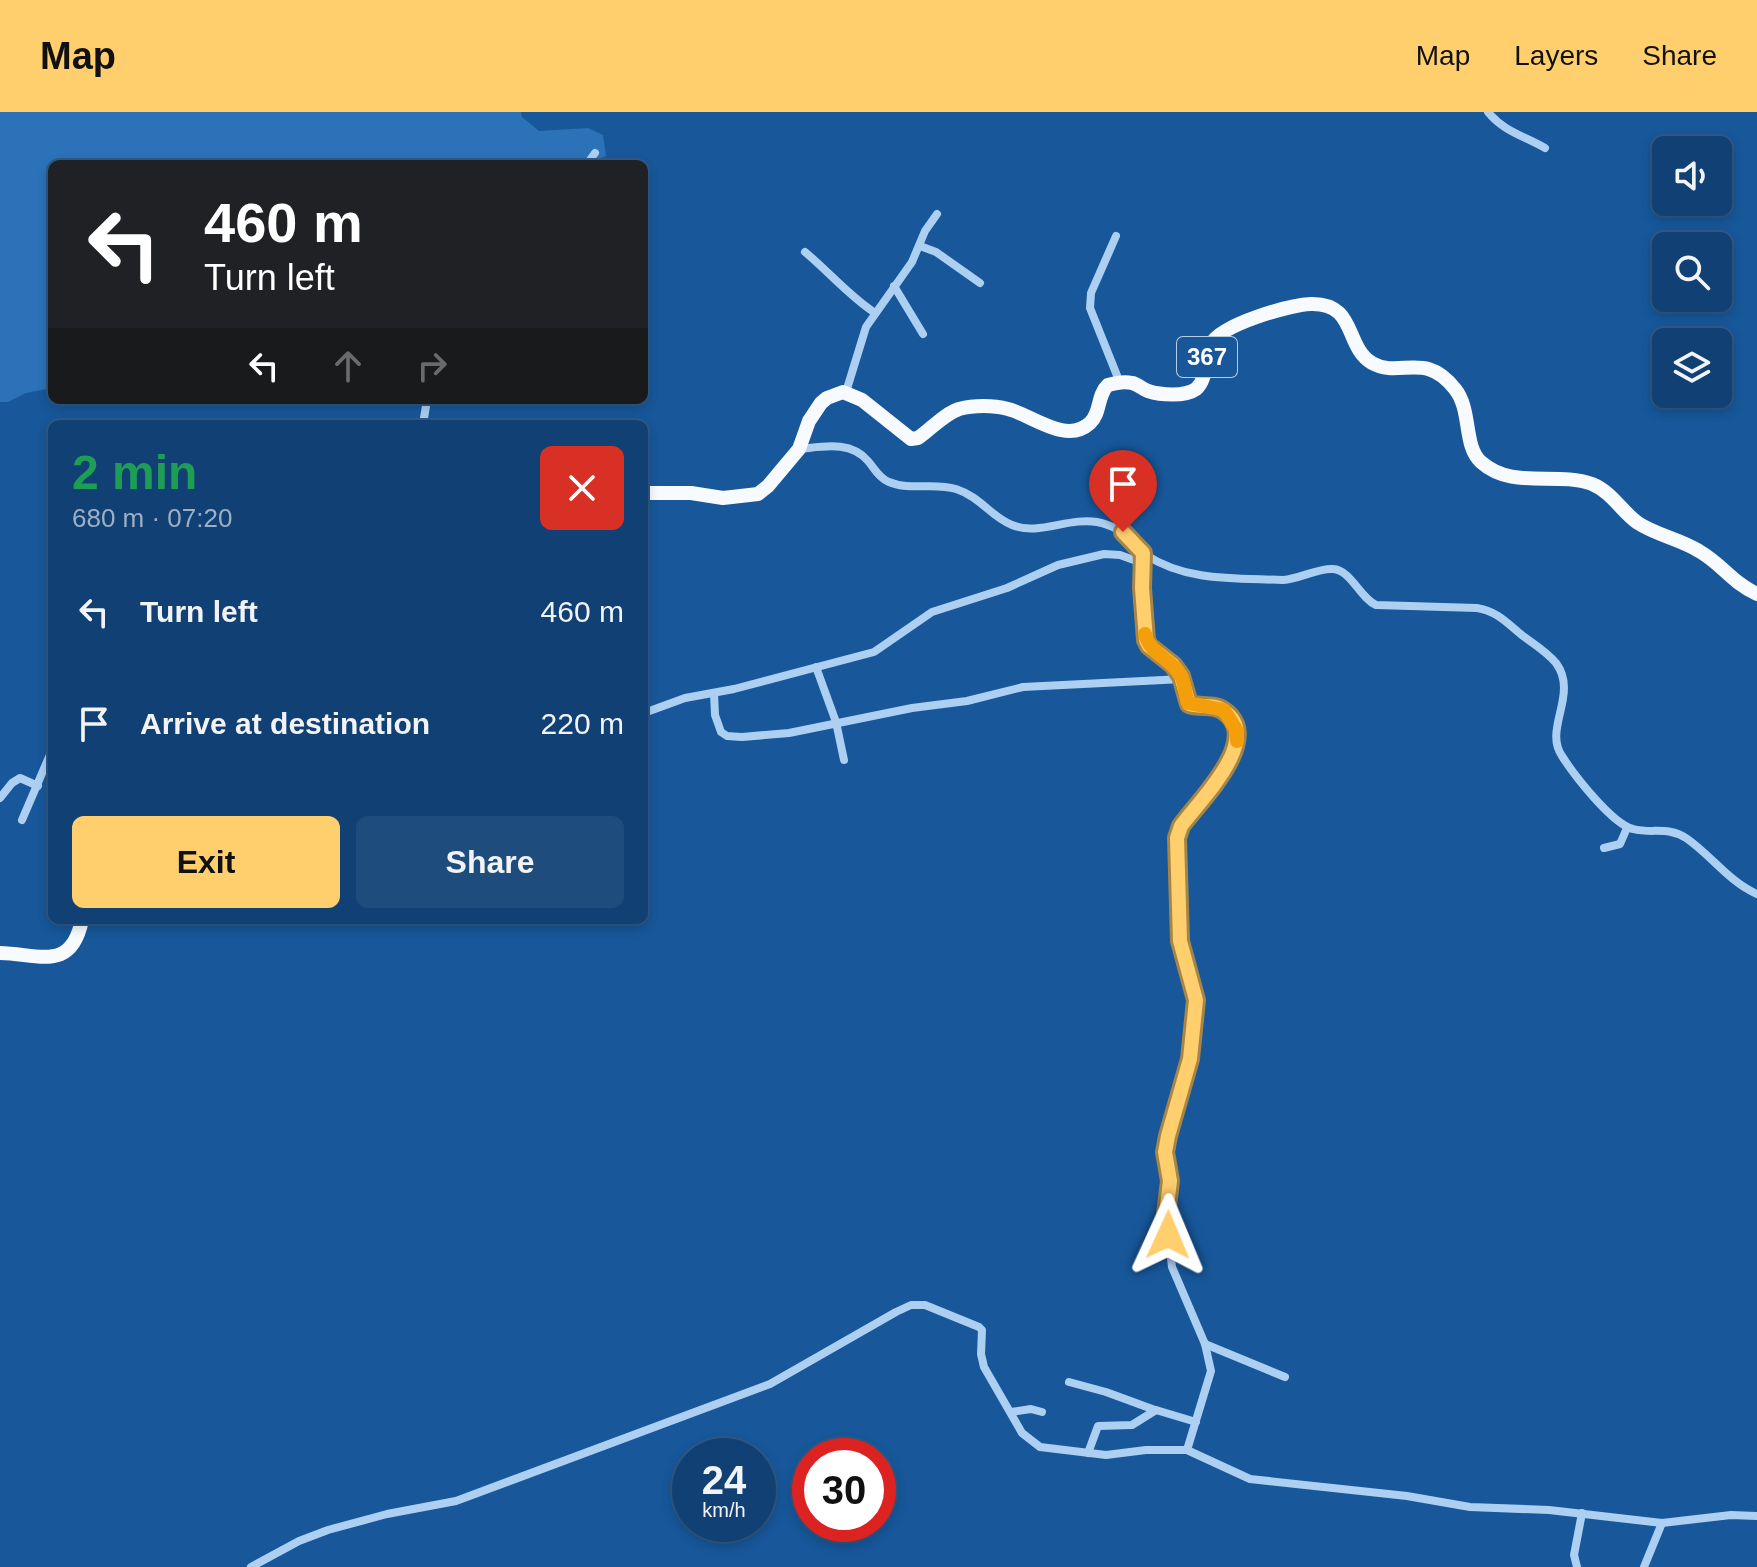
<!DOCTYPE html>
<meta charset="utf-8">
<style>
:root{--surface:#114174;--page:#1e4c7c;--text:#f1f3f6;--muted:#9cafc5;--line:#305a86;--accent:#ffce6d}
body{margin:0;font-family:Arial,sans-serif;background:var(--page);color:var(--text);height:100vh;display:flex;flex-direction:column;font-size:30px;white-space:nowrap}
*{box-sizing:border-box;margin:0}
p{font-size:26px;color:var(--muted)}
.icon{flex:none;width:44px;height:44px;fill:none;stroke:currentColor;stroke-width:2;stroke-linecap:round;stroke-linejoin:round}
.map{position:relative;flex:1;overflow:hidden}
.panel{position:absolute;left:48px;top:308px;width:600px;height:504px;display:flex;flex-direction:column;background:var(--surface);border-radius:12px;box-shadow:0 4px 12px #0003,0 0 0 2px var(--line)}
.panel>*{flex:none}
.guide{position:absolute;left:48px;top:48px;width:600px;height:244px;border-radius:12px;box-shadow:0 4px 12px #0003,0 0 0 2px var(--line);background:#202124;color:#fff;overflow:hidden}
.fabs{position:absolute;left:1652px;top:24px;display:grid;gap:16px}
.fabs a{display:grid;place-items:center;width:80px;height:80px;border-radius:12px;background:var(--surface);box-shadow:0 4px 12px #0003,0 0 0 2px var(--line);font-size:40px}
.speed{position:absolute;left:672px;top:1326px;display:flex;gap:16px;font-size:40px;font-weight:700;text-align:center}
.speed>*{display:grid;place-content:center;width:104px;height:104px;border-radius:50%;background:var(--surface);box-shadow:0 4px 12px #0003,0 0 0 2px var(--line);line-height:1}
.speed small{font-size:20px;font-weight:400}
.speed .limit{border:12px solid #d22;background:#fff;color:#111}
.pin{position:absolute;display:grid;place-items:center;width:68px;height:68px;color:#fff;margin:-82px -34px;border-radius:50% 50% 50% 0;rotate:-45deg;box-shadow:0 0 8px #0007}
.pin .icon{rotate:45deg}
.me{position:absolute;width:88px;margin:-44px;rotate:1deg;stroke-linejoin:round;filter:drop-shadow(0 0 6px #0008)}
.turn{display:flex;align-items:center;gap:28px;height:168px;padding:0 24px;font-size:36px}
.turn .icon{width:104px;height:104px;stroke-width:2.5}
.turn b{display:block;font-size:56px;line-height:68px}
.lanes{display:flex;align-items:center;height:76px;padding:0 24px;background:#0003;justify-content:center;gap:40px;direction:ltr}
.lanes .off{opacity:.35}
.round{display:grid;place-items:center;flex:none;width:84px;height:84px;border-radius:12px;background:var(--page)}
.overview{display:flex;align-items:center;justify-content:space-between;height:136px;padding:0 24px}
h1{font-size:48px;font-weight:700;line-height:60px;color:#1e9e55}
.primary-button{display:flex;gap:16px;margin-top:auto;padding:16px 24px}
.primary-button a{flex:1;height:92px;border-radius:12px;background:var(--accent);color:#111;font-size:32px;font-weight:700;line-height:92px;text-align:center}
.primary-button a+a{background:var(--page);color:var(--text)}
ul{padding:0;list-style:none}
li{display:flex;align-items:center;gap:24px;height:112px;padding:0 24px}
li div{flex:1}
li b{display:block;font-size:30px}
li em{font-style:normal}
header{display:flex;align-items:center;gap:48px;box-sizing:border-box;height:112px;padding:0 40px;background:var(--accent);color:#111}
header strong{font-size:38px}
nav{display:flex;gap:44px;margin-inline-start:auto;font-size:28px}
.map>svg:first-child{display:block}
.green{fill:#2b72b8}
.lines{fill:none;stroke-linecap:round;stroke-linejoin:round}
.street{stroke:#accff2;stroke-width:8}
.primary{stroke:#f7fbff;stroke-width:14}
.route-casing{stroke:#a68647;stroke-width:20}
.route{stroke:#ffce6d;stroke-width:14}
.slow{stroke:#f59e0b;stroke-width:14}
.labels{text-anchor:middle;stroke-width:8;stroke-linejoin:round;paint-order:stroke}
.shield{fill:#17579a;stroke:#b9cde1;stroke-width:2}
.shield-label{font-size:24px;font-weight:bold;fill:#fff}
</style>
<header>
<strong>Map</strong>
<nav><a>Map</a><a>Layers</a><a>Share</a></nav>
</header>
<div class="map">
<svg width="1757" height="1455" viewBox="0 0 1757 1455">
<rect width="100%" height="100%" fill="#17579a"/>
<!-- green -->
<path class="green" d="M0,0H521L522,5L539,19L588,16L603,23L606,44L587,52H52V276L26,281L8,290H0Z"/>
<g class="lines">
<!-- street -->
<g class="street">
<path d="M1488,0C1503,19 1524,24 1545,36"/>
<path d="M587,52L595,41"/>
<path d="M1116,124L1091,181L1090,196L1120,271"/>
<path d="M920,134L936,140L980,171"/>
<path d="M805,140C829,160 849,184 875,201"/>
<path d="M894,174L923,222"/>
<path d="M846,280L866,215L912,150L925,119L937,102"/>
<path d="M423,312L427,288"/>
<path d="M799,337C822,335 850,328 868,349C875,357 879,366 889,370C910,379 934,370 956,377C981,385 991,405 1012,413C1038,424 1069,405 1097,410C1127,416 1125,430 1146,443C1187,470 1237,466 1283,468C1300,467 1317,456 1333,457C1351,458 1360,486 1376,493L1477,496C1497,499 1508,512 1523,524C1534,532 1547,540 1556,551C1579,582 1543,617 1562,644C1574,663 1612,712 1633,717C1652,722 1668,714 1686,726C1711,743 1729,770 1757,782"/>
<path d="M1143,441L1142,476L1146,528L1153,538L1173,553L1181,564L1189,592C1200,596 1213,591 1224,599C1265,627 1199,690 1181,714L1177,726L1180,829L1196,888L1190,947L1165,1040L1170,1069L1166,1102L1172,1155L1205,1232L1211,1259L1187,1338L1250,1367L1407,1384L1470,1395L1549,1398L1662,1411L1731,1403L1757,1404"/>
<path d="M816,555L836,610L844,648"/>
<path d="M714,581L715,603L721,620L727,624L742,625L789,621L912,596L967,589L1023,575L1183,567"/>
<path d="M644,601L685,586L734,577L874,540L932,500L1007,476L1058,453L1104,442L1120,443L1142,451"/>
<path d="M0,686L12,671L20,666L38,674"/>
<path d="M22,708L52,638"/>
<path d="M1604,736L1620,732L1627,716"/>
<path d="M239,808H240"/>
<path d="M1205,1232L1285,1265"/>
<path d="M1069,1270L1106,1280L1155,1298"/>
<path d="M1011,1300L1031,1297L1042,1300"/>
<path d="M1088,1341L1098,1314L1132,1313L1156,1298L1196,1310"/>
<path d="M251,1455L299,1429L328,1418L387,1402L456,1389L770,1272L896,1200L911,1193H925L979,1215L982,1218L981,1242L984,1255L1022,1321L1040,1335L1106,1343L1146,1338H1187"/>
<path d="M1577,1455L1574,1443L1582,1401"/>
<path d="M1644,1455L1662,1411"/>
</g>
<!-- primary -->
<g class="primary">
<path d="M644,381H691L723,386L758,382L768,374L799,337L809,309L821,291L827,286L843,280L862,288L911,327L918,326C931,317 944,302 959,297C974,293 993,293 1008,297C1032,303 1066,333 1090,311C1101,301 1097,283 1108,273C1115,271 1124,269 1132,271C1138,272 1142,277 1148,279C1160,283 1185,285 1196,277C1208,267 1204,245 1211,232C1222,212 1289,193 1311,192C1357,191 1344,234 1372,251C1400,267 1425,238 1455,277C1472,298 1463,334 1481,350C1512,378 1556,359 1592,372C1612,380 1621,399 1638,411C1656,423 1680,427 1699,439C1722,452 1730,469 1757,482"/>
<path d="M0,841C40,842 71,860 82,808"/>
</g>
</g>
<g class="lines">
<!-- route casing -->
<g class="route-casing">
<path id="route" d="M1123,420L1143,441L1142,476L1146,528L1149,534L1173,553L1181,564L1189,592C1200,596 1214,591 1224,599C1264,627 1199,689 1181,714L1177,726L1180,829L1196,888L1190,947L1168,1024L1165,1040L1170,1069L1166,1102L1168,1123"/>
</g>
<!-- route -->
<use href="#route" class="route"/>
<!-- slow -->
<path class="slow" d="M1145,522C1150,543 1173,547 1182,566C1185,573 1185,583 1188,591L1224,598L1237,619V629"/>
</g>
<g class="labels">
<!-- shield labels -->
<rect class="shield" x="1177" y="225" width="60" height="40" rx="6"/>
<g class="shield-label">
<text x="1207" y="253">367</text>
</g>
</g>
</svg>
<div class="fabs">
<a><svg class="icon" aria-label="sound" viewBox="0 0 24 24"><path d="M4 9h4l5-4v14l-5-4H4zM17 9q2 3 0 6"/></svg></a>
<a><svg class="icon" aria-label="search" viewBox="0 0 24 24"><circle cx="10" cy="10" r="6"/><path d="M15 15l6 6"/></svg></a>
<a><svg class="icon" aria-label="layers" viewBox="0 0 24 24"><path d="M12 4l9 5-9 5-9-5zM3 14l9 5 9-5"/></svg></a>
</div>
<div class="speed"><div>24<small>km/h</small></div><div class="limit">30</div></div>
<div class="pin" style="left:1123px;top:420px;background:#d93025"><svg class="icon" aria-label="arrive" viewBox="0 0 24 24"><path d="M6 21V4h12l-3 4 3 4H6"/></svg></div>
<svg class="me" style="left:1168px;top:1123px" viewBox="-20 -20 40 40"><path d="M0-17L14 15 0 8-14 15z" fill="#ffce6d" stroke="#fff" stroke-width="4"/></svg>
<div class="guide">
<div class="turn"><svg class="icon" aria-label="left" viewBox="0 0 24 24"><path d="M17 20v-9H6M10 6l-5 5 5 5"/></svg><div><b>460 m</b>Turn left</div></div>
<div class="lanes"><svg class="icon" aria-label="left" viewBox="0 0 24 24"><path d="M17 20v-9H6M10 6l-5 5 5 5"/></svg><svg class="icon off" aria-label="ahead" viewBox="0 0 24 24"><path d="M12 20V5M6 11l6-6 6 6"/></svg><svg class="icon off" aria-label="right" viewBox="0 0 24 24"><path d="M7 20v-9h11M14 6l5 5-5 5"/></svg></div>
</div>
<section class="panel">
<div class="overview"><div><h1>2 min</h1><p>680 m · 07:20</p></div><a class="round" style="background:#d93025;color:#fff"><svg class="icon" aria-label="close" viewBox="0 0 24 24"><path d="M6 6l12 12M18 6L6 18"/></svg></a></div>
<ul>
<li><svg class="icon" aria-label="left" viewBox="0 0 24 24"><path d="M17 20v-9H6M10 6l-5 5 5 5"/></svg><div><b>Turn left</b></div><em>460 m</em></li>
<li><svg class="icon" aria-label="arrive" viewBox="0 0 24 24"><path d="M6 21V4h12l-3 4 3 4H6"/></svg><div><b>Arrive at destination</b></div><em>220 m</em></li>
</ul>
<div class="primary-button"><a>Exit</a><a>Share</a></div>
</section>
</div>
